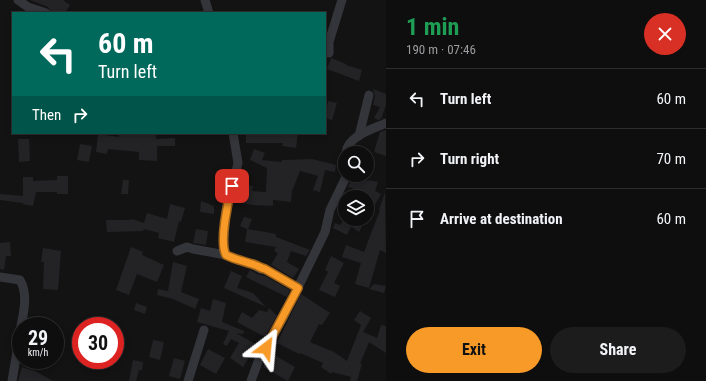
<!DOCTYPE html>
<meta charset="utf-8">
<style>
:root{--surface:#0e0e0f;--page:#1c1c1d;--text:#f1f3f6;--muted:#9b9c9e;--line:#2e2e2f;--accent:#f89a27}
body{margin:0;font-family:"Roboto Condensed",sans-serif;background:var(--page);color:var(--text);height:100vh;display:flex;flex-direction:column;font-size:15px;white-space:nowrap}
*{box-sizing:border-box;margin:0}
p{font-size:13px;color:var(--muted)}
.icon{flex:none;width:22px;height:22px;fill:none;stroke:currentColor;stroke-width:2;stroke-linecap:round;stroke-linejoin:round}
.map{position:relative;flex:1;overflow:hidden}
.details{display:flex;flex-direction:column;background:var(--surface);width:320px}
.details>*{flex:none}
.top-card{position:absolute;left:12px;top:12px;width:314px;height:122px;border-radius:0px;box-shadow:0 2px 6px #0003,0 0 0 1px var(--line);background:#00695c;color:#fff;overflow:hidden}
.controls{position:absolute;left:338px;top:146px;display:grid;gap:8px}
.controls a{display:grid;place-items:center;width:36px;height:36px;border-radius:50%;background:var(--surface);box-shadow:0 2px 6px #0003,0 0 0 1px var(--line);font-size:20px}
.speed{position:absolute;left:12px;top:317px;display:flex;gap:8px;font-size:20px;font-weight:700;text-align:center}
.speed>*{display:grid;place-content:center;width:52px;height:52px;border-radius:50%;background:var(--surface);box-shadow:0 2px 6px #0003,0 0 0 1px var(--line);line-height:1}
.speed small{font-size:10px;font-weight:400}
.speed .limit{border:6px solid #d22;background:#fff;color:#111}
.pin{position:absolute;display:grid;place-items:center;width:34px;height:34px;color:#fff;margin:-17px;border-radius:8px;box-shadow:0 2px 6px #0006}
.me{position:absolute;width:44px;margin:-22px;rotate:29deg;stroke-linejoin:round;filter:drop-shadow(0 0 3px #0008)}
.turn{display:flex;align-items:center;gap:14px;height:84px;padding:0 20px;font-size:18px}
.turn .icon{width:52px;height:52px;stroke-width:2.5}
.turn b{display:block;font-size:28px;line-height:34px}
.then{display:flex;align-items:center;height:38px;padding:0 20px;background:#0003;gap:8px;font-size:15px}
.round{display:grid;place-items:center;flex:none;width:42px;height:42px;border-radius:21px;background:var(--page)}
.headline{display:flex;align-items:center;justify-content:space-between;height:68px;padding:0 20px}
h1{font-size:24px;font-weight:700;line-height:30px;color:#1e9e55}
.primary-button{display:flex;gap:8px;margin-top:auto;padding:8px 20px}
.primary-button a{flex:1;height:46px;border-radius:24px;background:var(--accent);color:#111;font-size:16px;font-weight:700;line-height:46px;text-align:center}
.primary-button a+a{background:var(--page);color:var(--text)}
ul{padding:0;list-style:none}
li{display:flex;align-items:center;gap:12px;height:60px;padding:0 20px;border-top:1px solid var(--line)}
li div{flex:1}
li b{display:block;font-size:15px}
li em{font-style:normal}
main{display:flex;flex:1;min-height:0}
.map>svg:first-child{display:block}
.building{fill:#232326}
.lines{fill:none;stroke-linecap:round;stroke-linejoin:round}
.street{stroke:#34353a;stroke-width:9}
.route-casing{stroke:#a16419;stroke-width:10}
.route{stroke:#f89a27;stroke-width:7}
</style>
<main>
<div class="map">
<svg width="386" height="381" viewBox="0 0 386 381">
<rect width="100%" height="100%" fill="#131314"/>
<!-- building -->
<g class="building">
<path d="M30,0H63L70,5L65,13H52L48,7Z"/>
<path d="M331,58L346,64V65L362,70L359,81L327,69Z"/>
<path d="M373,89L386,94V105L381,119L378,120L374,118L380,107L373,105L375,96Z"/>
<path d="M328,101L337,103L332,120L325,118Z"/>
<path d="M386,130V156L374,152L380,132Z"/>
<path d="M119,133L138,134V133H156V139L175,138V146H157V161L139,160V152L108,149L107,154L96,152L98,134L119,137Z"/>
<path d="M246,133H298L296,148L282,146L283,143H246Z"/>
<path d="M18,139H29L30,161L19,162Z"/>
<path d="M80,144L92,146L89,162L77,160Z"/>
<path d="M254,149L265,153L262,160L282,162V160L312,159L336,165L335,172L325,170L320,192L313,190L318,176L300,171L292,191L291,202L273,200V206L254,205L234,202L239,184L253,186L252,191L266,192L267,168L250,160Z"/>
<path d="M57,176H68V194H57V192H36L33,206L23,204V203L0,200V194L23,196V177H33V181L57,180Z"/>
<path d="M353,176L368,181V180L378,182L375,191L381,194L373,208L367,207V197H364L365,192L348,187Z"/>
<path d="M123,180H129L128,194H121Z"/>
<path d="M385,192L386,253L380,250L369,288L355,284L361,263L342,257L346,245L364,252L380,210H379Z"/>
<path d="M201,201L214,206V214L200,212Z"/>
<path d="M170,204L185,208L181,222L179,221L174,242L158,238L159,233L144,229L143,231L107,232L106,220H131L132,219L144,223L147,213L167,219Z"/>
<path d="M244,217L252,219L248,229L276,234V237L310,250L306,256L291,251L287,262L299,269L293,278L271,265L278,253L274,251L276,247L245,242L247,229L240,226Z"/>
<path d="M344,219H361L365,221L359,232L351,227L347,235L333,228L335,223L340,225Z"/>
<path d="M196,229L208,231L206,245L193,243Z"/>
<path d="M10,242L11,256H6L4,270L0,269V243Z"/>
<path d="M131,247L143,252L142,255L164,265L157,282L137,274L129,295L116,290Z"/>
<path d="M43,248L61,251L58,290L43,289L44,262H41Z"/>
<path d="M331,256L344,263L334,283L340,286L335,297L319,290L328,272L325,270Z"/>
<path d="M173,262L187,266L181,292L199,299L195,309L173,299L157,295L158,289L168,291Z"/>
<path d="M250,270L257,274L265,276L290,290L287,297L246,277Z"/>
<path d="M231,271L242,276L237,288L253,293L266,307L224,288Z"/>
<path d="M374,284L386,286L384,293L369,289Z"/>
<path d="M301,294L330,313L322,325L319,324L310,342L331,351V350L347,361L361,325L354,320L360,311L371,318L363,332L377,338L381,325L386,326V353L369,342L360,364H362L357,381H350L351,377L332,372L331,374L321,367L323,363L300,353L299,354L277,343Z"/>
<path d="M213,299L226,303L222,322L244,331L243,334L236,333L257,345L243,367L230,358L239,343L231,339L227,346L223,344L229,331L197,322L201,308L210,311Z"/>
<path d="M136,303L147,307L145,314L134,310Z"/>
<path d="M269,308L277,316L265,337L237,322L242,312L252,318L259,310L267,312Z"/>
<path d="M153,340L164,342L160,360L149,357Z"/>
<path d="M208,349L225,358L216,374L200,365Z"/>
<path d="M271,353L295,367L288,381L263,367Z"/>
<path d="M174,358L185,361L180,379L169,376Z"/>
<path d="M133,360L143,362L142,370H139L136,381H129Z"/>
<path d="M22,367L37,372L53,381H18Z"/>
</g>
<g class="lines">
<!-- street -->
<g class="street">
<path d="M18,0L28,7L46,13"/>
<path d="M205,0L209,13"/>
<path d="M329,53V42L342,0"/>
<path d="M359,136L369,95"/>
<path d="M346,153C347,136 373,129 386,123"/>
<path d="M177,251L187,247L193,249L226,255L247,263L252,264L260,269H265L298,288"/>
<path d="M226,255L224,252V239L226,210L238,163L233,133"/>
<path d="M0,277L20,280C28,294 24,311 21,326"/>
<path d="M12,381L21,328"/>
<path d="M188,381L204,330"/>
<path d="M251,381L259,359L283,318L325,232L330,210L347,175"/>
</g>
</g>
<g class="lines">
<!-- route casing -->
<g class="route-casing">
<path id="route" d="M232,186C228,201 219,242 226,255C234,259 243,261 252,264C257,265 260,268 265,269L298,288L266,348"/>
</g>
<!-- route -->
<use href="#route" class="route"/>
</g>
</svg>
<div class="controls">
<a><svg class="icon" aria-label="search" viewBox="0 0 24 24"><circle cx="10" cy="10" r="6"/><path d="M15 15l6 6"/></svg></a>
<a><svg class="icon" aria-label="layers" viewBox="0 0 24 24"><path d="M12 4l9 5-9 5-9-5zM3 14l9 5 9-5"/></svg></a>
</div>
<div class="speed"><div>29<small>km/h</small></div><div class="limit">30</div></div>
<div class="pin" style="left:232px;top:186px;background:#d93025"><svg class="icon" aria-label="arrive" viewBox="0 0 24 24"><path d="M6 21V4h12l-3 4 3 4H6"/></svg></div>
<svg class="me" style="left:266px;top:348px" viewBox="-20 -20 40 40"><path d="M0-17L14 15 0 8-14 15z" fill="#f89a27" stroke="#fff" stroke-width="4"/></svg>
<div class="top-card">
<div class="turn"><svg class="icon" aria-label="left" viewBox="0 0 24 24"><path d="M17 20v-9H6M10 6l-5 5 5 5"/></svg><div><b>60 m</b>Turn left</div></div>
<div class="then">Then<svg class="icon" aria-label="right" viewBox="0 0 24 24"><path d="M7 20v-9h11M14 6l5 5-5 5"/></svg></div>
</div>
</div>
<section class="details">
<div class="headline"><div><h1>1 min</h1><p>190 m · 07:46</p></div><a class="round" style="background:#d93025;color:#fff"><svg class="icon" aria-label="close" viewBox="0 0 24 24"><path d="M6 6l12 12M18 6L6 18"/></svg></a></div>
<ul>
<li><svg class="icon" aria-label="left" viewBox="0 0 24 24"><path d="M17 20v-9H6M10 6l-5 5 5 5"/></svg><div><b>Turn left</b></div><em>60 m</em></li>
<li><svg class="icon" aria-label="right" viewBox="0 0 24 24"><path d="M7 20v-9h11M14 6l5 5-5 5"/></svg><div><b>Turn right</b></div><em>70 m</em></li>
<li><svg class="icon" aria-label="arrive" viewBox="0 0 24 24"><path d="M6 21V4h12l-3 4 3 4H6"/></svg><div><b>Arrive at destination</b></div><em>60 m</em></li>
</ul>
<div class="primary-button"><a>Exit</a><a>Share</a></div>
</section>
</main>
